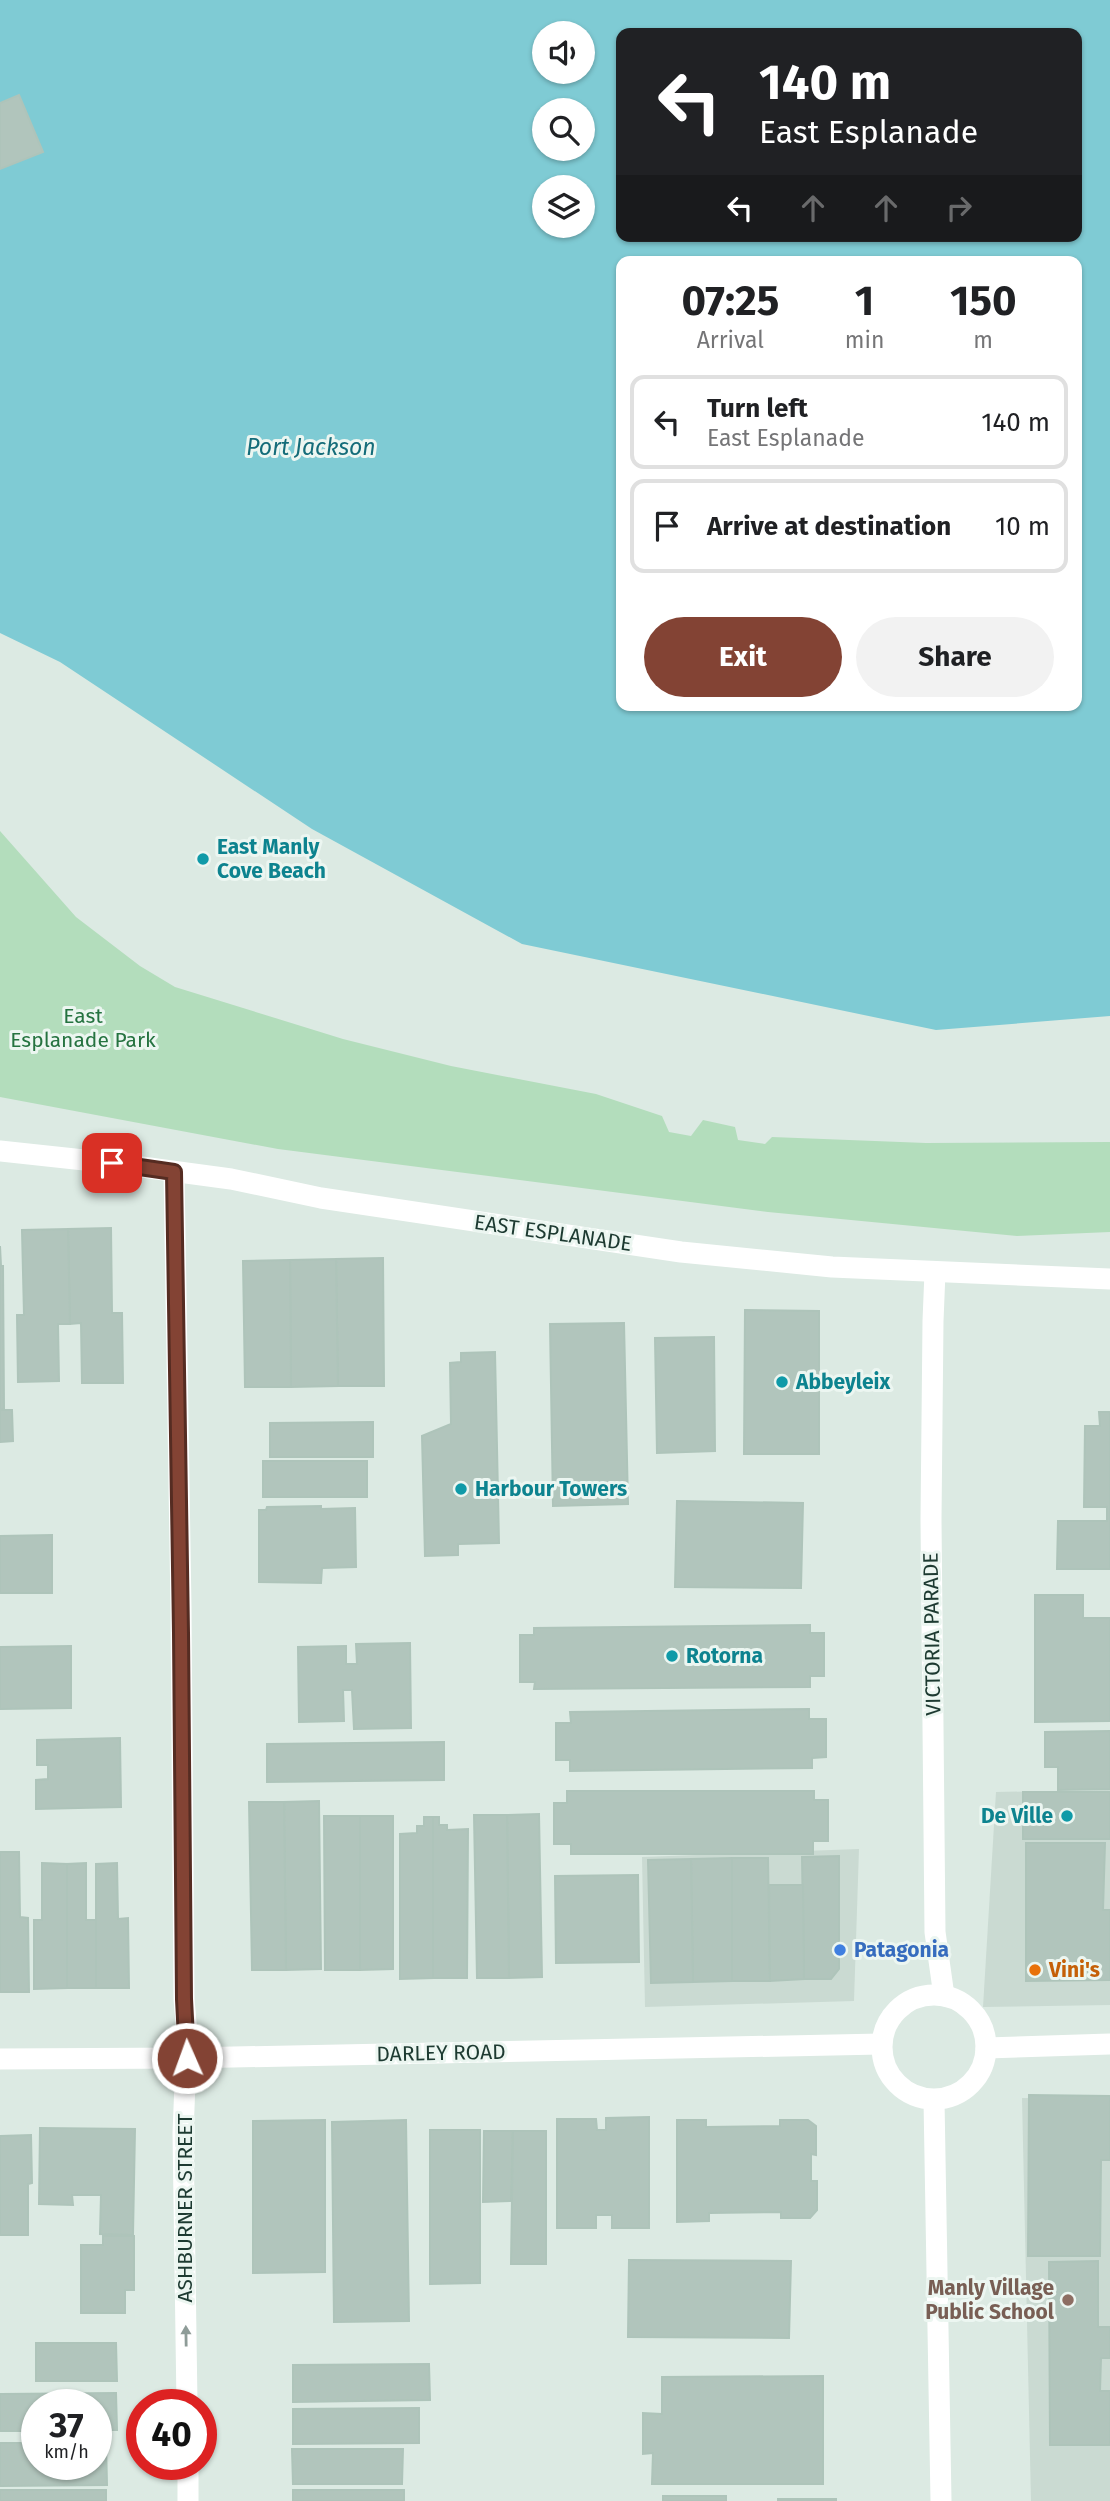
<!DOCTYPE html>
<style>
:root{--surface:#fff;--page:#f2f2f2;--text:#202124;--muted:#757577;--line:#e0e0e0;--accent:#834334}
body{margin:0;font-family:"Fira Sans",sans-serif;background:var(--page);color:var(--text);height:100vh;display:flex;flex-direction:column;font-size:26px;white-space:nowrap}
*{box-sizing:border-box;margin:0}
p{font-size:23px;color:var(--muted)}
.icon{flex:none;width:38px;height:38px;fill:none;stroke:currentColor;stroke-width:2;stroke-linecap:round;stroke-linejoin:round}
.map{position:relative;flex:1;overflow:hidden}
.panel{position:absolute;left:616px;top:256px;width:466px;height:455px;display:flex;flex-direction:column;background:var(--surface);border-radius:14px;box-shadow:0 2px 5px #0004}
.panel>*{flex:none}
.guide{position:absolute;left:616px;top:28px;width:466px;height:214px;border-radius:14px;box-shadow:0 2px 5px #0004;background:#202124;color:#fff;overflow:hidden}
.tools{position:absolute;left:532px;top:21px;display:grid;gap:14px}
.tools a{display:grid;place-items:center;width:63px;height:63px;border-radius:50%;background:var(--surface);box-shadow:0 2px 5px #0004;font-size:35px}
.speed{position:absolute;left:21px;top:2389px;display:flex;gap:14px;font-size:35px;font-weight:700;text-align:center}
.speed>*{display:grid;place-content:center;width:91px;height:91px;border-radius:50%;background:var(--surface);box-shadow:0 2px 5px #0004;line-height:1}
.speed small{font-size:18px;font-weight:400}
.speed .limit{border:10px solid #d22;background:#fff;color:#111}
.pin{position:absolute;display:grid;place-items:center;width:60px;height:60px;color:#fff;margin:-30px;border-radius:14px;box-shadow:0 4px 10px #0006}
.me{position:absolute;width:77px;margin:-38px;rotate:358deg;stroke-linejoin:round;filter:drop-shadow(0 0 5px #0008)}
.turn{display:flex;align-items:center;gap:24px;height:147px;padding:0 28px;font-size:32px}
.turn .icon{width:91px;height:91px;stroke-width:2.5}
.turn b{display:block;font-size:49px;line-height:60px}
.lanes{display:flex;align-items:center;height:66px;padding:0 28px;background:#0003;justify-content:center;gap:35px;direction:ltr}
.lanes .off{opacity:.35}
.eta{display:flex;justify-content:space-evenly;align-items:center;height:119px;text-align:center}
.eta b{font-size:42px;font-weight:700;line-height:49px}
.primary-button{display:flex;gap:14px;margin-top:auto;padding:14px 28px}
.primary-button a{flex:1;height:80px;border-radius:42px;background:var(--accent);color:#fff;font-size:28px;font-weight:700;line-height:80px;text-align:center}
.primary-button a+a{background:var(--page);color:var(--text)}
ul{padding:0;list-style:none}
li{display:flex;align-items:center;gap:21px;height:94px;margin:0 14px 10px;padding:0 14px;border:4px solid var(--line);border-radius:14px}
li div{flex:1}
li b{display:block;font-size:26px}
li em{font-style:normal}
.map>svg:first-child{display:block}
.built{fill:#cadad2}
.green{fill:#b3ddbc}
.water{fill:#7fcbd4;fill-rule:evenodd}
.building{fill:#b1c5bc;stroke:#aec4ba;stroke-width:2}
.lines{fill:none;stroke-linecap:round;stroke-linejoin:round}
.minor{stroke:#fff;stroke-width:21}
.oneway{fill:#8e9c98}
.route-casing{stroke:#552c22;stroke-width:18}
.route{stroke:#834334;stroke-width:12}
.culture-dot{fill:#0f9aa8;stroke:#ecf6f1;stroke-width:2.5}
.shop-dot{fill:#3f7fe0;stroke:#ecf6f1;stroke-width:2.5}
.food-dot{fill:#e8710a;stroke:#ecf6f1;stroke-width:2.5}
.education-dot{fill:#8d6e63;stroke:#ecf6f1;stroke-width:2.5}
.labels{text-anchor:middle;stroke-width:6;stroke-linejoin:round;paint-order:stroke}
.culture-label{font-size:21px;font-weight:bold;fill:#0d838f;stroke:#ecf6f1;text-anchor:start}
.park-label{font-size:21px;fill:#257340;stroke:#ecf6f1}
.street-label{font-size:21px;fill:#1d3a31;stroke:#ecf6f1}
.shop-label{font-size:21px;font-weight:bold;fill:#366cbe;stroke:#ecf6f1;text-anchor:start}
.food-label{font-size:21px;font-weight:bold;fill:#c56008;stroke:#ecf6f1;text-anchor:start}
.education-label{font-size:21px;font-weight:bold;fill:#785e54;stroke:#ecf6f1;text-anchor:end}
.water-label{font-size:23px;font-style:italic;fill:#146c79;stroke:#ecf6f1}
</style>
<div class="map">
<svg width="1110" height="2501" viewBox="0 0 1110 2501">
<rect width="100%" height="100%" fill="#dceae3"/>
<!-- built -->
<g class="built">
<path d="M1110,1790V2005L983,2007L996,1792Z"/>
<path d="M859,1849L854,2001L645,2007L642,1857Z"/>
<path d="M1022,2098L1110,2099V2501H1031Z"/>
</g>
<!-- green -->
<path class="green" d="M0,831L76,917L140,966L175,987L343,1039L451,1066L596,1094L662,1116L669,1132L691,1136L703,1120L735,1127L738,1140L765,1144L772,1137L926,1143L1110,1142V1232L1017,1236L768,1212L278,1149L0,1097Z"/>
<!-- water -->
<path class="water" d="M0,0H1110V1016L936,1030L522,944L312,829L60,662L0,633ZM544,33H583V72H544ZM621,33H1076V236H621ZM544,110H583V149H544ZM544,187H583V226H544ZM621,261H1076V705H621Z"/>
<!-- building -->
<g class="building">
<path d="M19,95L43,152L0,169V103Z"/>
<path d="M111,1228L112,1313H122L123,1383H82L81,1323L70,1324L68,1229Z"/>
<path d="M68,1229L70,1324H58L59,1381L18,1382L17,1315H24L22,1230Z"/>
<path d="M0,1246L1,1266H3L4,1409L0,1410Z"/>
<path d="M383,1258L384,1386H338L336,1259Z"/>
<path d="M336,1259L338,1386L291,1387L290,1260Z"/>
<path d="M290,1260L291,1387H245L243,1261Z"/>
<path d="M745,1310L819,1311V1454H744Z"/>
<path d="M624,1323L628,1504L553,1506L550,1324Z"/>
<path d="M714,1337L715,1451L657,1453L655,1338Z"/>
<path d="M495,1352L499,1543L458,1544V1555L425,1556L422,1436L451,1424L450,1363L461,1362V1353Z"/>
<path d="M0,1410H12L13,1441L0,1442Z"/>
<path d="M1099,1412H1110V1569H1057L1058,1521H1107V1507H1084L1085,1426H1100Z"/>
<path d="M373,1422V1457H270V1423Z"/>
<rect x="263" y="1461" width="104" height="36"/>
<path d="M677,1501L803,1503L801,1588L675,1587Z"/>
<path d="M321,1506V1509L355,1508L356,1567L322,1568L321,1583L259,1582V1510H266L267,1507Z"/>
<path d="M52,1535V1593H0V1536Z"/>
<path d="M1035,1595H1083V1618H1110V1721L1035,1722Z"/>
<path d="M810,1625V1633H824V1676H810V1687L534,1689L535,1682H520V1635H534V1628Z"/>
<path d="M410,1643L411,1728L354,1729L352,1690H343L344,1721L299,1722L298,1647L346,1646V1664H357L356,1644Z"/>
<path d="M71,1646V1708L0,1709V1647Z"/>
<path d="M809,1709V1719H826V1757L812,1758V1768L570,1771V1760H556V1723H571L570,1712Z"/>
<path d="M1110,1731V1789L1058,1790V1767H1045V1732Z"/>
<path d="M120,1738L121,1807L36,1809V1780L48,1779V1765H37V1740Z"/>
<path d="M444,1742V1780L267,1782V1744Z"/>
<path d="M567,1791H814V1800H828V1841H813V1854H571V1844H554V1803H567Z"/>
<rect x="1023" y="1792" width="87" height="47"/>
<path d="M319,1801L321,1969L286,1970L284,1802Z"/>
<path d="M249,1802H284L286,1970H252Z"/>
<path d="M539,1814L542,1977L509,1978L507,1815Z"/>
<path d="M474,1815H507L509,1978H477Z"/>
<path d="M324,1816H360V1970H325Z"/>
<path d="M360,1816H393V1969L360,1970Z"/>
<path d="M424,1817H433V1978L400,1979V1834L417,1833V1826H424Z"/>
<path d="M433,1817H439V1825H447V1830L468,1829L467,1978H433Z"/>
<path d="M1026,1843H1105L1103,1910H1110V1980L1026,1981Z"/>
<path d="M0,1852H19L20,1917L28,1918L29,1992H0Z"/>
<path d="M839,1856V1969L831,1979H804L802,1857Z"/>
<path d="M732,1858H768L770,1981H732Z"/>
<path d="M732,1858V1981L693,1982L691,1859Z"/>
<path d="M691,1859L693,1982L651,1983L648,1860Z"/>
<path d="M42,1863L67,1864V1988L34,1989V1920H42Z"/>
<path d="M86,1863V1920H96V1988H67V1864Z"/>
<path d="M117,1863L118,1919L128,1918L129,1988H96V1864Z"/>
<path d="M638,1875L639,1962L556,1963L555,1876Z"/>
<path d="M769,1885H803L804,1979L770,1981Z"/>
<path d="M1029,2095L1110,2096V2160H1101L1100,2256H1028Z"/>
<path d="M649,2117V2228H612V2215H596V2228H557V2119H596L597,2130H606V2118Z"/>
<path d="M325,2120V2272L253,2273V2121Z"/>
<path d="M406,2120L409,2321L334,2322L332,2122Z"/>
<path d="M677,2120H706V2127L780,2126V2120H808L816,2126V2155L811,2154V2181H817V2210L810,2218H781V2212L709,2213V2221L677,2222Z"/>
<path d="M40,2128L135,2129L133,2235L100,2234L101,2195H72L73,2205L39,2204Z"/>
<path d="M430,2130H480V2283L430,2284Z"/>
<path d="M484,2131H513L511,2201L483,2202Z"/>
<path d="M513,2131H546V2264H511Z"/>
<path d="M31,2135L32,2183L28,2184V2235H0V2136Z"/>
<path d="M103,2236H134V2290H125V2313H81V2245H103Z"/>
<path d="M629,2260L791,2261L789,2338L628,2337Z"/>
<path d="M1098,2261V2327H1110V2358H1101L1100,2391H1110V2445H1050L1049,2262Z"/>
<path d="M36,2343H116L117,2381H36Z"/>
<path d="M429,2364L430,2400L293,2402V2365Z"/>
<path d="M823,2376V2484H652L653,2453L643,2454V2413L662,2414V2377Z"/>
<path d="M116,2393L117,2430H96V2404H37V2431H0V2394Z"/>
<path d="M419,2408V2443L293,2444V2409Z"/>
<path d="M0,2443H37V2464H96V2443H106L107,2485L0,2486Z"/>
<path d="M292,2449H403L402,2484H293Z"/>
<rect x="0" y="2490" width="106" height="11"/>
<rect x="293" y="2490" width="111" height="11"/>
<rect x="663" y="2496" width="63" height="5"/>
<rect x="778" y="2499" width="58" height="2"/>
</g>
<g class="lines">
<!-- minor -->
<g class="minor">
<path d="M0,1151L112,1163L231,1179L321,1198L681,1252L832,1267L1110,1279"/>
<path d="M174,1172L181,1609L184,1999L187,2034L183,2133L187,2404"/>
<path d="M935,1272L933,1321L931,1519L935,1932L944,1996"/>
<circle cx="934" cy="2047" r="52"/>
<path d="M986,2048L1110,2044"/>
<path d="M0,2059L187,2058L881,2044"/>
<path d="M934,2100L941,2501"/>
<path d="M188,2464V2501"/>
</g>
</g>
<!-- one-way arrows -->
<defs><path id="oneway-solid" d="M-6-.8H1V-3.2L6.5 0L1 3.2V.8H-6Z" transform="scale(1.75)"/></defs>
<use class="oneway" href="#oneway-solid" transform="translate(186 2336) rotate(-91)"/>
<g class="lines">
<!-- route casing -->
<g class="route-casing">
<path id="route" d="M112,1163L174,1172L181,1633L184,1999L187,2058"/>
</g>
<!-- route -->
<use href="#route" class="route"/>
</g>
<!-- markers -->
<g class="culture-dot">
<circle cx="203" cy="859" r="7"/>
<circle cx="782" cy="1382" r="7"/>
<circle cx="461" cy="1489" r="7"/>
<circle cx="672" cy="1656" r="7"/>
<circle cx="1067" cy="1816" r="7"/>
</g>
<circle class="shop-dot" cx="840" cy="1950" r="7"/>
<circle class="food-dot" cx="1035" cy="1970" r="7"/>
<circle class="education-dot" cx="1068" cy="2300" r="7"/>
<g class="labels">
<!-- culture labels -->
<g class="culture-label">
<text x="217" y="854">East Manly<tspan x="217" dy="24">Cove Beach</tspan></text>
<text x="796" y="1389">Abbeyleix</text>
<text x="475" y="1496">Harbour Towers</text>
<text x="686" y="1663">Rotorna</text>
<text x="1053" y="1823" text-anchor="end">De Ville</text>
</g>
<!-- park labels -->
<g class="park-label">
<text x="83" y="1023">East<tspan x="83" dy="24">Esplanade Park</tspan></text>
</g>
<!-- street labels -->
<g class="street-label">
<text transform="translate(553 1233) rotate(8)" y="7">EAST ESPLANADE</text>
<text transform="translate(932 1634) rotate(-91)" y="7">VICTORIA PARADE</text>
<text transform="translate(441 2053) rotate(-1)" y="7">DARLEY ROAD</text>
<text transform="translate(185 2208) rotate(-90)" y="7">ASHBURNER STREET</text>
</g>
<!-- shop labels -->
<g class="shop-label">
<text x="854" y="1957">Patagonia</text>
</g>
<!-- food labels -->
<g class="food-label">
<text x="1049" y="1977">Vini's</text>
</g>
<!-- education labels -->
<g class="education-label">
<text x="1054" y="2295">Manly Village<tspan x="1054" dy="24">Public School</tspan></text>
</g>
<!-- water labels -->
<g class="water-label">
<text x="311" y="455">Port Jackson</text>
</g>
</g>
</svg>
<div class="tools">
<a><svg class="icon" aria-label="sound" viewBox="0 0 24 24"><path d="M4 9h4l5-4v14l-5-4H4zM17 9q2 3 0 6"/></svg></a>
<a><svg class="icon" aria-label="search" viewBox="0 0 24 24"><circle cx="10" cy="10" r="6"/><path d="M15 15l6 6"/></svg></a>
<a><svg class="icon" aria-label="layers" viewBox="0 0 24 24"><path d="M12 4l9 5-9 5-9-5zM3 14l9 5 9-5"/></svg></a>
</div>
<div class="speed"><div>37<small>km/h</small></div><div class="limit">40</div></div>
<div class="pin" style="left:112px;top:1163px;background:#d93025"><svg class="icon" aria-label="arrive" viewBox="0 0 24 24"><path d="M6 21V4h12l-3 4 3 4H6"/></svg></div>
<svg class="me" style="left:187px;top:2058px" viewBox="-20 -20 40 40"><circle r="17" fill="#834334" stroke="#fff" stroke-width="3"/><path d="M0-11L8 9 0 5-8 9z" fill="#fff"/></svg>
<div class="guide">
<div class="turn"><svg class="icon" aria-label="left" viewBox="0 0 24 24"><path d="M17 20v-9H6M10 6l-5 5 5 5"/></svg><div><b>140 m</b>East Esplanade</div></div>
<div class="lanes"><svg class="icon" aria-label="left" viewBox="0 0 24 24"><path d="M17 20v-9H6M10 6l-5 5 5 5"/></svg><svg class="icon off" aria-label="ahead" viewBox="0 0 24 24"><path d="M12 20V5M6 11l6-6 6 6"/></svg><svg class="icon off" aria-label="ahead" viewBox="0 0 24 24"><path d="M12 20V5M6 11l6-6 6 6"/></svg><svg class="icon off" aria-label="right" viewBox="0 0 24 24"><path d="M7 20v-9h11M14 6l5 5-5 5"/></svg></div>
</div>
<section class="panel">
<div class="eta">
<div><b>07:25</b><p>Arrival</p></div>
<div><b>1</b><p>min</p></div>
<div><b>150</b><p>m</p></div>
</div>
<ul>
<li><svg class="icon" aria-label="left" viewBox="0 0 24 24"><path d="M17 20v-9H6M10 6l-5 5 5 5"/></svg><div><b>Turn left</b><p>East Esplanade</p></div><em>140 m</em></li>
<li><svg class="icon" aria-label="arrive" viewBox="0 0 24 24"><path d="M6 21V4h12l-3 4 3 4H6"/></svg><div><b>Arrive at destination</b></div><em>10 m</em></li>
</ul>
<div class="primary-button"><a>Exit</a><a>Share</a></div>
</section>
</div>
